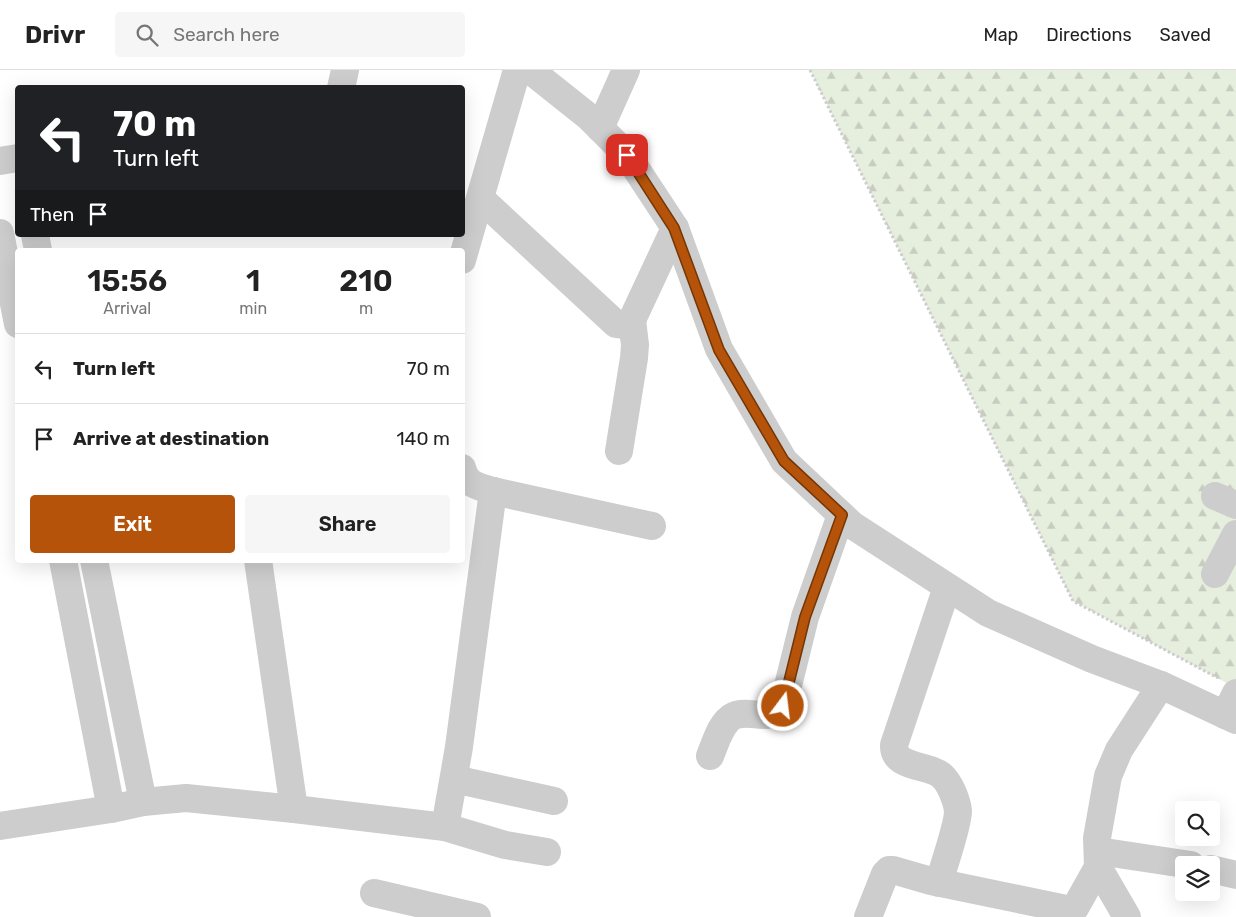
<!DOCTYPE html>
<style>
:root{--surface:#fff;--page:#f6f6f6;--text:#222;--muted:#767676;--line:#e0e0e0;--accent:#b45309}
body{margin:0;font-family:Rubik,sans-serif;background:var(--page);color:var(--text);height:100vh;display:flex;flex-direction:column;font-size:19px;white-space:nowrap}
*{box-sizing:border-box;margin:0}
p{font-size:16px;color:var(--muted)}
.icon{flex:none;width:28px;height:28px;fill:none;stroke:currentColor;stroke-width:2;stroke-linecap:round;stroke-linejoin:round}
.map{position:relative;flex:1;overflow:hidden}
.drawer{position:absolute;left:15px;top:178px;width:450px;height:315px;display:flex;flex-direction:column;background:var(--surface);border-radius:5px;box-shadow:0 5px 20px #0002}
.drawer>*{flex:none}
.banner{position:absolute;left:15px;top:15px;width:450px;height:152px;border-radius:5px;box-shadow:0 5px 20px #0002;background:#202124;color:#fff;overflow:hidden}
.fabs{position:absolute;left:1175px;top:731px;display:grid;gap:10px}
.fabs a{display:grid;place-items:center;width:45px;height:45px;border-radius:5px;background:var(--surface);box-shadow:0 5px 20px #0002;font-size:25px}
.pin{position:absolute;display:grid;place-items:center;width:42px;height:42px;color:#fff;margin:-21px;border-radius:10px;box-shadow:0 2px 8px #0006}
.me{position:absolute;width:55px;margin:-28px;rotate:15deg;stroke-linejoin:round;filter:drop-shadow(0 0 4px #0008)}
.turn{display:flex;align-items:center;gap:18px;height:105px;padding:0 15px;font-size:22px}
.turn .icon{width:65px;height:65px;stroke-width:2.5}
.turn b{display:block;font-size:35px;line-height:42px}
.then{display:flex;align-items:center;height:48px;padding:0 15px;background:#0003;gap:10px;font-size:19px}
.eta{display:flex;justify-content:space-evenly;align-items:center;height:85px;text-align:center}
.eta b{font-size:30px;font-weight:600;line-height:35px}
.primary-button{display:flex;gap:10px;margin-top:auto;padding:10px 15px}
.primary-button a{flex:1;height:58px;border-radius:5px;background:var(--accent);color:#fff;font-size:20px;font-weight:600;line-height:58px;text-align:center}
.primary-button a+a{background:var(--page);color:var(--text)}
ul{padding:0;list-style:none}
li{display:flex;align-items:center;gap:15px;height:70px;padding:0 15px;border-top:1px solid var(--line)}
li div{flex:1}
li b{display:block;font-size:19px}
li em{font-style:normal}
header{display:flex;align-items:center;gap:30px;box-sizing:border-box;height:70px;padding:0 25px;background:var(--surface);border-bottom:1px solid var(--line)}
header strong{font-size:24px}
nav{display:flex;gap:28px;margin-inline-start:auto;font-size:18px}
.search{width:350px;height:45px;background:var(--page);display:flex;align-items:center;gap:12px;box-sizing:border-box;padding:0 18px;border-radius:5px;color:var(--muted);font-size:19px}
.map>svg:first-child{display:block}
.forest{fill:url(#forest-firs)}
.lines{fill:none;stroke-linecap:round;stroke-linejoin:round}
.path{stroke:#cdcdcd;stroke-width:3;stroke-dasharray:2.5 2.5;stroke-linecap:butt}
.minor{stroke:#cdcdcd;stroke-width:28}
.route-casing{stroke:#753606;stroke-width:12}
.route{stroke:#b45309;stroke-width:9}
</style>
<header>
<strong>Drivr</strong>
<div class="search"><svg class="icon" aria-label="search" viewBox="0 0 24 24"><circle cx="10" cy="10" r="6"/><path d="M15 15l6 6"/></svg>Search here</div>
<nav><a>Map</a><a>Directions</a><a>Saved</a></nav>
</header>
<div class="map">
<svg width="1236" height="847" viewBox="0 0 1236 847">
<defs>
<pattern id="forest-firs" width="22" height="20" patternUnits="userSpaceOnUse" patternTransform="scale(1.25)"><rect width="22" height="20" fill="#e6eede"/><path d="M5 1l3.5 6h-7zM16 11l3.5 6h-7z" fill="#c6ccbf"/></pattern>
</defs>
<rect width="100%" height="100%" fill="#fff"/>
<!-- forest -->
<path class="forest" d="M810,0H1236V618L1073,531Z"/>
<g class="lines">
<!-- path -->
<path class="path" d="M810,0L1073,531L1218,608"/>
<!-- minor -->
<g class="minor">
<path d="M530,0L589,47L627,85L675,158L719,279L784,391L852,455L988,543L1092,589L1161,615L1236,650"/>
<path d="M341,18L345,0"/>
<path d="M600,58L626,0"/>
<path d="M0,91L18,88"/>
<path d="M481,129L616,254L623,255L632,250L675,158"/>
<path d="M0,163L18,254"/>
<path d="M35,165L38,180"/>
<path d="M462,190L517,0"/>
<path d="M619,381L634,288L635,275L632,250"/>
<path d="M462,398C466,415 478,416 493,421L652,456"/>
<path d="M1215,426L1236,435"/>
<path d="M63,490L111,739"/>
<path d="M94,490L143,732"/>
<path d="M258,490L294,739"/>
<path d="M1215,504L1236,464"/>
<path d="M1225,645L1236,623"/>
<path d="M710,686C715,674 719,659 728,650C743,634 772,656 783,636L805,547L841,445"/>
<path d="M454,709L554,731"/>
<path d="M0,756L111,739L143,732L186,728L294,739L445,757L505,775L547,782"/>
<path d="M445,757L459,677L493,421"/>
<path d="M1098,781L1191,795"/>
<path d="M1211,799L1236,805"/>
<path d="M939,813C943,797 958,756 958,741C957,731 950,713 942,706C929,694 893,699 894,675L947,517"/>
<path d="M374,823L477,847"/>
<path d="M868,847L885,804L889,800H893L931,811L1071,840L1075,838L1098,797"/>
<path d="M1127,847L1098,797L1097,768L1108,706L1119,680L1161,615"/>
</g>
</g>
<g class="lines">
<!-- route casing -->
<g class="route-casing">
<path id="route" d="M627,85L674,158L719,280L784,391L842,445L805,547L783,636"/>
</g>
<!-- route -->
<use href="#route" class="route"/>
</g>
</svg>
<div class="fabs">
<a><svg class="icon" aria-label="search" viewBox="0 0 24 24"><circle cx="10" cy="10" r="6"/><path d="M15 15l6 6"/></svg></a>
<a><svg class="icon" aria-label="layers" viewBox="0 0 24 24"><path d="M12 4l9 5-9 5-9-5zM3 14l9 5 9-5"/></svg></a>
</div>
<div class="pin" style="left:627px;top:85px;background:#d93025"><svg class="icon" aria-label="arrive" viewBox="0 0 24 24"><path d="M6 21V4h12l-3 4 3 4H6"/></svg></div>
<svg class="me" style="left:783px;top:636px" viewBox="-20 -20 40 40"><circle r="17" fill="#b45309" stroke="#fff" stroke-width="3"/><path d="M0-11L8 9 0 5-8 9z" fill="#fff"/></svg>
<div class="banner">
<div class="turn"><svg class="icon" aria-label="left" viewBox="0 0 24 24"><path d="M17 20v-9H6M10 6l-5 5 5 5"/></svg><div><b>70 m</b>Turn left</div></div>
<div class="then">Then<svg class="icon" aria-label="arrive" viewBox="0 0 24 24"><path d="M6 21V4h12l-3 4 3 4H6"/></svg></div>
</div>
<section class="drawer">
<div class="eta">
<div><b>15:56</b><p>Arrival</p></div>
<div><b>1</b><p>min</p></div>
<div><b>210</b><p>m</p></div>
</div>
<ul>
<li><svg class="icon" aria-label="left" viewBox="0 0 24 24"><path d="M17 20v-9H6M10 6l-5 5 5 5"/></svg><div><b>Turn left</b></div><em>70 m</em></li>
<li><svg class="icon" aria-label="arrive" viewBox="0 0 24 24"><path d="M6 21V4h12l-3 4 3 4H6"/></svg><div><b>Arrive at destination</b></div><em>140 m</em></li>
</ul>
<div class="primary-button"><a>Exit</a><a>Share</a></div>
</section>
</div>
